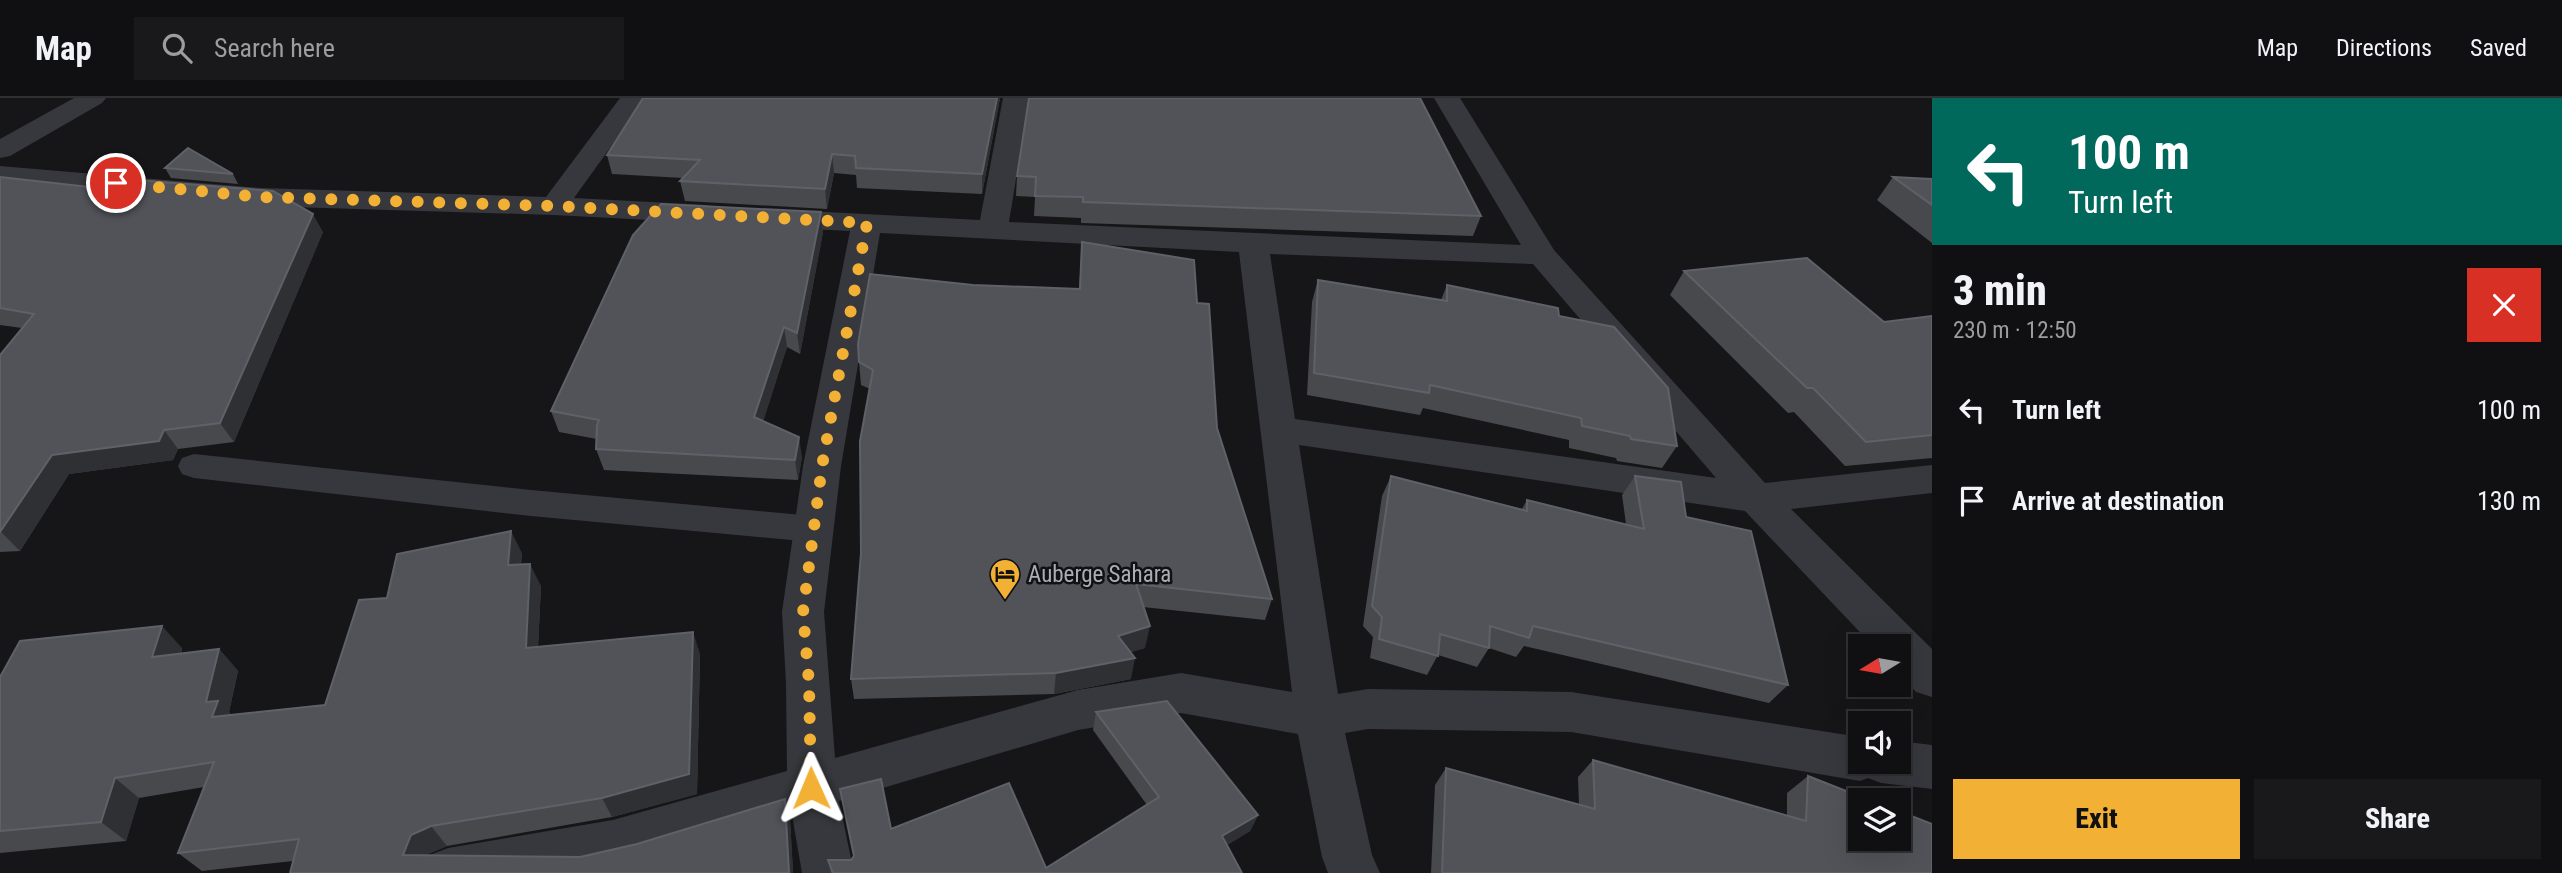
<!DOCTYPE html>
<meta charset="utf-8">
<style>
:root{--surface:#101012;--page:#19191b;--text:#f1f3f6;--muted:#9c9d9f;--line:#303032;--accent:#f2b134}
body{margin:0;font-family:"Roboto Condensed",sans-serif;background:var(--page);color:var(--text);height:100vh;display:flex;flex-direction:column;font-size:26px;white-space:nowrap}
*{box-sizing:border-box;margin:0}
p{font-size:23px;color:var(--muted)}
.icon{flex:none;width:38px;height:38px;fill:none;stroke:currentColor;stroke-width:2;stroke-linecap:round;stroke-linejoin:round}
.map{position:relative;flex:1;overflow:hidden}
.sheet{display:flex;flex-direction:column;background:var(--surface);width:630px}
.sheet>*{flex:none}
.hud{background:#00695c;color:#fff;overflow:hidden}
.needle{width:46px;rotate:259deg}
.buttons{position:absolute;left:1848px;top:536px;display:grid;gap:14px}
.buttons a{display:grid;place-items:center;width:63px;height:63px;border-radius:0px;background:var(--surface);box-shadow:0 7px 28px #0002,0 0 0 2px var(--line);font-size:35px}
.pin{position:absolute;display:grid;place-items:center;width:60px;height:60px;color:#fff;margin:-30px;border:4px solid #fff;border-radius:50%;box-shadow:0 2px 7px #0007}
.me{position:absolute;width:77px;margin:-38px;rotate:359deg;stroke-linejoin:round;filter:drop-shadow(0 0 5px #0008)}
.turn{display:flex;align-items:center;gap:24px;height:147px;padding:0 21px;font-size:32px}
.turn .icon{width:91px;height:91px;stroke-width:2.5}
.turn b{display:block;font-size:49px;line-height:60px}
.round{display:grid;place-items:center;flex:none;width:74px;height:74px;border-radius:0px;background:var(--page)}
.headline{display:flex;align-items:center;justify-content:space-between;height:119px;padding:0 21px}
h1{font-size:42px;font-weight:800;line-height:52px}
.cta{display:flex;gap:14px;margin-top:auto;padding:14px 21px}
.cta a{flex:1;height:80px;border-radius:0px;background:var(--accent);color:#111;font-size:28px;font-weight:800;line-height:80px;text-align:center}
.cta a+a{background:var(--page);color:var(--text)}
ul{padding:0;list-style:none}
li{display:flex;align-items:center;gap:21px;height:91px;padding:0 21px}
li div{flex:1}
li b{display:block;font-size:26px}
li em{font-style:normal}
header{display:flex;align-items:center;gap:42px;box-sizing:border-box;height:98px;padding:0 35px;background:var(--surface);border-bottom:2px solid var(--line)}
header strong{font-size:33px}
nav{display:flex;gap:38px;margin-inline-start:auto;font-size:24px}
.search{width:490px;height:63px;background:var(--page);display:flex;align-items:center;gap:18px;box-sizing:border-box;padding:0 24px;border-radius:0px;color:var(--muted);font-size:26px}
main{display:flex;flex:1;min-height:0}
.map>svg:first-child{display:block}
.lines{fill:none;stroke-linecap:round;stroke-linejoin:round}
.lane{fill:#37383d;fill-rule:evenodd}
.street{fill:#37383d;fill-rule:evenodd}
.wall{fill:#47494d}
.shaded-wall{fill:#2f3033}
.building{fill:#525359;stroke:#5f6168;stroke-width:2}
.route{stroke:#f2b134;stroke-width:12;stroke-dasharray:0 21.6}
.labels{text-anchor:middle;stroke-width:5;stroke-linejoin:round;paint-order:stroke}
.poi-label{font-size:23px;fill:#a8adb8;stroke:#111113;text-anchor:start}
</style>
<header>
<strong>Map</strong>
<div class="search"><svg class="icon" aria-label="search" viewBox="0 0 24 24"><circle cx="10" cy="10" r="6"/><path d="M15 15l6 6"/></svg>Search here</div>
<nav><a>Map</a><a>Directions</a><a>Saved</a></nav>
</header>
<main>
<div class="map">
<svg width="1932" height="775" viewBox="0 0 1932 775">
<rect width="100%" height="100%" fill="#161618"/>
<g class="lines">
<!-- lane -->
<path class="lane" d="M194,356L531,392L813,418L825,422L830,431L825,440L813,444L531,418L194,380L182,376L178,368L182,360Z"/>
<!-- street -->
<g class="street">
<path d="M74,0H106L102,5L10,58L0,60V41Z"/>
<path d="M620,0H646L574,100L708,107L718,110L723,116L718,122L708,125L554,117L260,108L0,84V68L260,90L546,99Z"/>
<path d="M1003,0H1029L1009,124L1521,147L1434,0H1460L1554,152L1765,385L1932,367V395L1791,411L1932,551V599L1916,594L1899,575V548H1873L1745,413L1299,347L1338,596L1368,591L1571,594L1860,639V663H1899V643L1932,647V691L1881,685L1868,680L1860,683L1571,634L1368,631L1345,635L1372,757L1380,775H1328L1322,759L1298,636L1181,615L1078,632L839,703L854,775H802L792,717L646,762L591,775H422L430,757L448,750L613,722L787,673L786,585L782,514L803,368L850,133L768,129L758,126L753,120L758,114L768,111L980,122ZM880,135L1239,154L1292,594L1181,575L1078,592L835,660L824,514L841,368ZM1270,156L1533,166L1716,380L1295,321Z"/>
</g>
</g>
<!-- wall -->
<g class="wall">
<path d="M643,0H1000L982,96L857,90L856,77L834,75L827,111L685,103L680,83L683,80L612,76L607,57Z"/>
<path d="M1029,0L1481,118L1473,138L1081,125V120L1034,118L1035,99L1016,98L1017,78Z"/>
<path d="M165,70L233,76L238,86L171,80Z"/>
<path d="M0,79L323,134L234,344L178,351L173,362L69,376L20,453L0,454V257L22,230L0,227Z"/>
<path d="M1893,79L1932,81V145L1877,102Z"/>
<path d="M821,114L823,134L800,256L787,249L763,323L802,359L798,382L604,372L596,351L597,341L559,334L551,313Z"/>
<path d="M1082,144L1197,205L1217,330L1272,501L1265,522L1143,509L1145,550L1131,554V581L1054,596L854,601L851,581L861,455L870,291L861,287L859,264L973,187L1079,191Z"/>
<path d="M1684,173L1884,224L1932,218V360L1845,368L1794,314L1788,315L1670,197Z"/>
<path d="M1318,182L1441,202L1447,187L1559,218L1677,348L1662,370L1617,363L1616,360L1569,350V342L1423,310L1420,317L1307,297L1312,204Z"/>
<path d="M1391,378L1522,411L1527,402L1626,426L1622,397L1635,378L1686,419L1788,587L1769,605L1524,548L1516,559L1489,550L1477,569L1438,557L1427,577L1370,560L1373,539L1363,528L1382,398Z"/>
<path d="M522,455L521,466L541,488L538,549L700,556L697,696L612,719L447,748L428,756L427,757L580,759L790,720L793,775H290L293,763L202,773L178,755L204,689L139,700L126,743L0,755V579L182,550L181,556L219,551L238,573L229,614L231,617L325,607Z"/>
<path d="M1096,614L1258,717L1250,733L1227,747L1242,775H831L828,762H851L891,731L1046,770L1147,707L1093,632Z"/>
<path d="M1593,662L1787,717V695L1808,678L1932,775H1431L1435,687L1446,670L1579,707L1578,679Z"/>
</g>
<!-- shaded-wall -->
<g class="shaded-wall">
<path d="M997,0H1000L982,96V76Z"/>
<path d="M832,56L834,75L827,111L825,91Z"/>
<path d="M821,114L823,134L800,256L797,235Z"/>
<path d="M313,116L323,134L234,344L220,325Z"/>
<path d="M784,229L787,249L758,340L754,319Z"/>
<path d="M164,332L178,351L173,362L69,376L20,453L1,434L52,357Z"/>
<path d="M799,339L802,359L798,382L795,362Z"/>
<path d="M511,433L522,455L519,489L508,467Z"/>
<path d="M530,466L541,488L537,572L526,550Z"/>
<path d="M162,528L182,550L173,581L152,559Z"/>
<path d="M1150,528L1145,550L1114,559L1118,538Z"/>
<path d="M693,534L700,556L697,696L612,719L602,700Z"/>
<path d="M219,551L238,573L229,614L238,623L212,619L206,604Z"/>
<path d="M1135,560L1131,581L1054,596L1056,575Z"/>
<path d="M115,680L139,700L126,743L101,724Z"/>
<path d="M785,701L790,720L793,775H789Z"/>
<path d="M1258,717L1250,733L1216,754L1222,738Z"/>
<path d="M431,728L447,748L428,756L420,775L403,757L411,737Z"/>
</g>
<!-- building -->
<g class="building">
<path d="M643,0H997L982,76L856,70L855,58L832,56L825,91L680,83L700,62L607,57Z"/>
<path d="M1029,0H1420L1481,118L1083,104V99L1035,98L1036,79L1017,78Z"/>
<path d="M188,50L233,76L165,70Z"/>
<path d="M0,79L125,93L137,82L273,93L313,116L220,325L164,332L159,343L52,357L0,434V257L34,216L0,210Z"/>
<path d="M1893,79L1932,81V107Z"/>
<path d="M661,106L821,114L797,235L784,229L754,319L799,339L795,362L596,351L597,327L599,322L551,313L633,137Z"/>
<path d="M1082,144L1194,162L1197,205L1209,206L1217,330L1272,501L1136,486L1150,528L1118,538L1135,560L1056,575L851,581L861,455L860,343L873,272L859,264L858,246L870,176L973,187L1080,191Z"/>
<path d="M1807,160L1884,224L1932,218V337L1866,344L1813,290H1807L1684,173Z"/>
<path d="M1318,182L1447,203V187L1558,210L1559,218L1614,229L1668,290L1677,348L1631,341L1630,338L1582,328L1581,320L1430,287L1429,295L1314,275Z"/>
<path d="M1391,378L1527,413V402L1644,431L1635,378L1681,384L1686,419L1751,433L1788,587L1533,528L1529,540L1490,528L1489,550L1440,536L1438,558L1379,541L1382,519L1372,508Z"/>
<path d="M511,433L508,467L530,466L526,550L693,534L689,676L602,700L431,728L411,737L403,757L580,759L637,746L785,701L789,775H290L299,741L178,755L214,664L115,680L101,724L0,733V579L20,543L162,528L152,559L219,551L206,604L218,603L212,619L325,607L359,502L387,500L397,456Z"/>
<path d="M1167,603L1258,717L1222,738L1242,775H833L828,762H851L854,758L840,691L881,681L891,731L1009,685L1046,770L1159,699L1096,614Z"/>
<path d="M1593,662L1806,723L1808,678L1869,702H1860V740H1899V713L1932,726V775H1442L1446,670L1595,711Z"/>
</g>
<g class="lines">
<!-- route -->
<path class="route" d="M116,85L260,99L554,108L867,125L822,368L803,514L809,585L811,690"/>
</g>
<!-- icons -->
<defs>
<g id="hotel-pin" transform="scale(1.575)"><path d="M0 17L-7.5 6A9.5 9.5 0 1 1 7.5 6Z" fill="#f2b134" stroke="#111113"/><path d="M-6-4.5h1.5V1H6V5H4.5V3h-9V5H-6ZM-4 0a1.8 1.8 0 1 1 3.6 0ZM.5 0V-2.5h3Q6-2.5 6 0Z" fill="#111"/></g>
</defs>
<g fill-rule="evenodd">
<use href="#hotel-pin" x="1005" y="476"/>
</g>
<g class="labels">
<!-- poi labels -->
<g class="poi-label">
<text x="1028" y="484">Auberge Sahara</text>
</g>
</g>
</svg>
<div class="buttons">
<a><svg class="needle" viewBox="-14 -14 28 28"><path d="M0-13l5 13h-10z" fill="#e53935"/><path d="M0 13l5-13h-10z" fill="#9c9d9f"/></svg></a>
<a><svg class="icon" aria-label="sound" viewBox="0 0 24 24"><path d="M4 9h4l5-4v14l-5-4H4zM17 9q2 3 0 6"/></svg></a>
<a><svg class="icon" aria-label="layers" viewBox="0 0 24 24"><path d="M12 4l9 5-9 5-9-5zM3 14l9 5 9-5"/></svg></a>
</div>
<div class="pin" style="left:116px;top:85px;background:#d93025"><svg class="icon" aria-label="arrive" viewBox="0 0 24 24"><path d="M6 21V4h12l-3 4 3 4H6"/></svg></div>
<svg class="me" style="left:811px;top:690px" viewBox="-20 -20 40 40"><path d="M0-17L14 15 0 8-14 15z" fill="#f2b134" stroke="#fff" stroke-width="4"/></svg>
</div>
<section class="sheet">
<div class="hud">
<div class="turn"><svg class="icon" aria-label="left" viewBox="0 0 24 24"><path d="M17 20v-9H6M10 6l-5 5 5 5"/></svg><div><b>100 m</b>Turn left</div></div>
</div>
<div class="headline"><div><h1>3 min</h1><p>230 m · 12:50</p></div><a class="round" style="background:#d93025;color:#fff"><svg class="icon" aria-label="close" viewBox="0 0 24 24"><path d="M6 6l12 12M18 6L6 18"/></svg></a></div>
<ul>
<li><svg class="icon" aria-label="left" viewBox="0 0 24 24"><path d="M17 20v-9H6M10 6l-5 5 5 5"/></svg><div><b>Turn left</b></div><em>100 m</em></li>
<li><svg class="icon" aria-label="arrive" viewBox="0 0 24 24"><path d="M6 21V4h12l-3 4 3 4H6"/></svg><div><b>Arrive at destination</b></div><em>130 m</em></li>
</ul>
<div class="cta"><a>Exit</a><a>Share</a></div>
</section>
</main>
